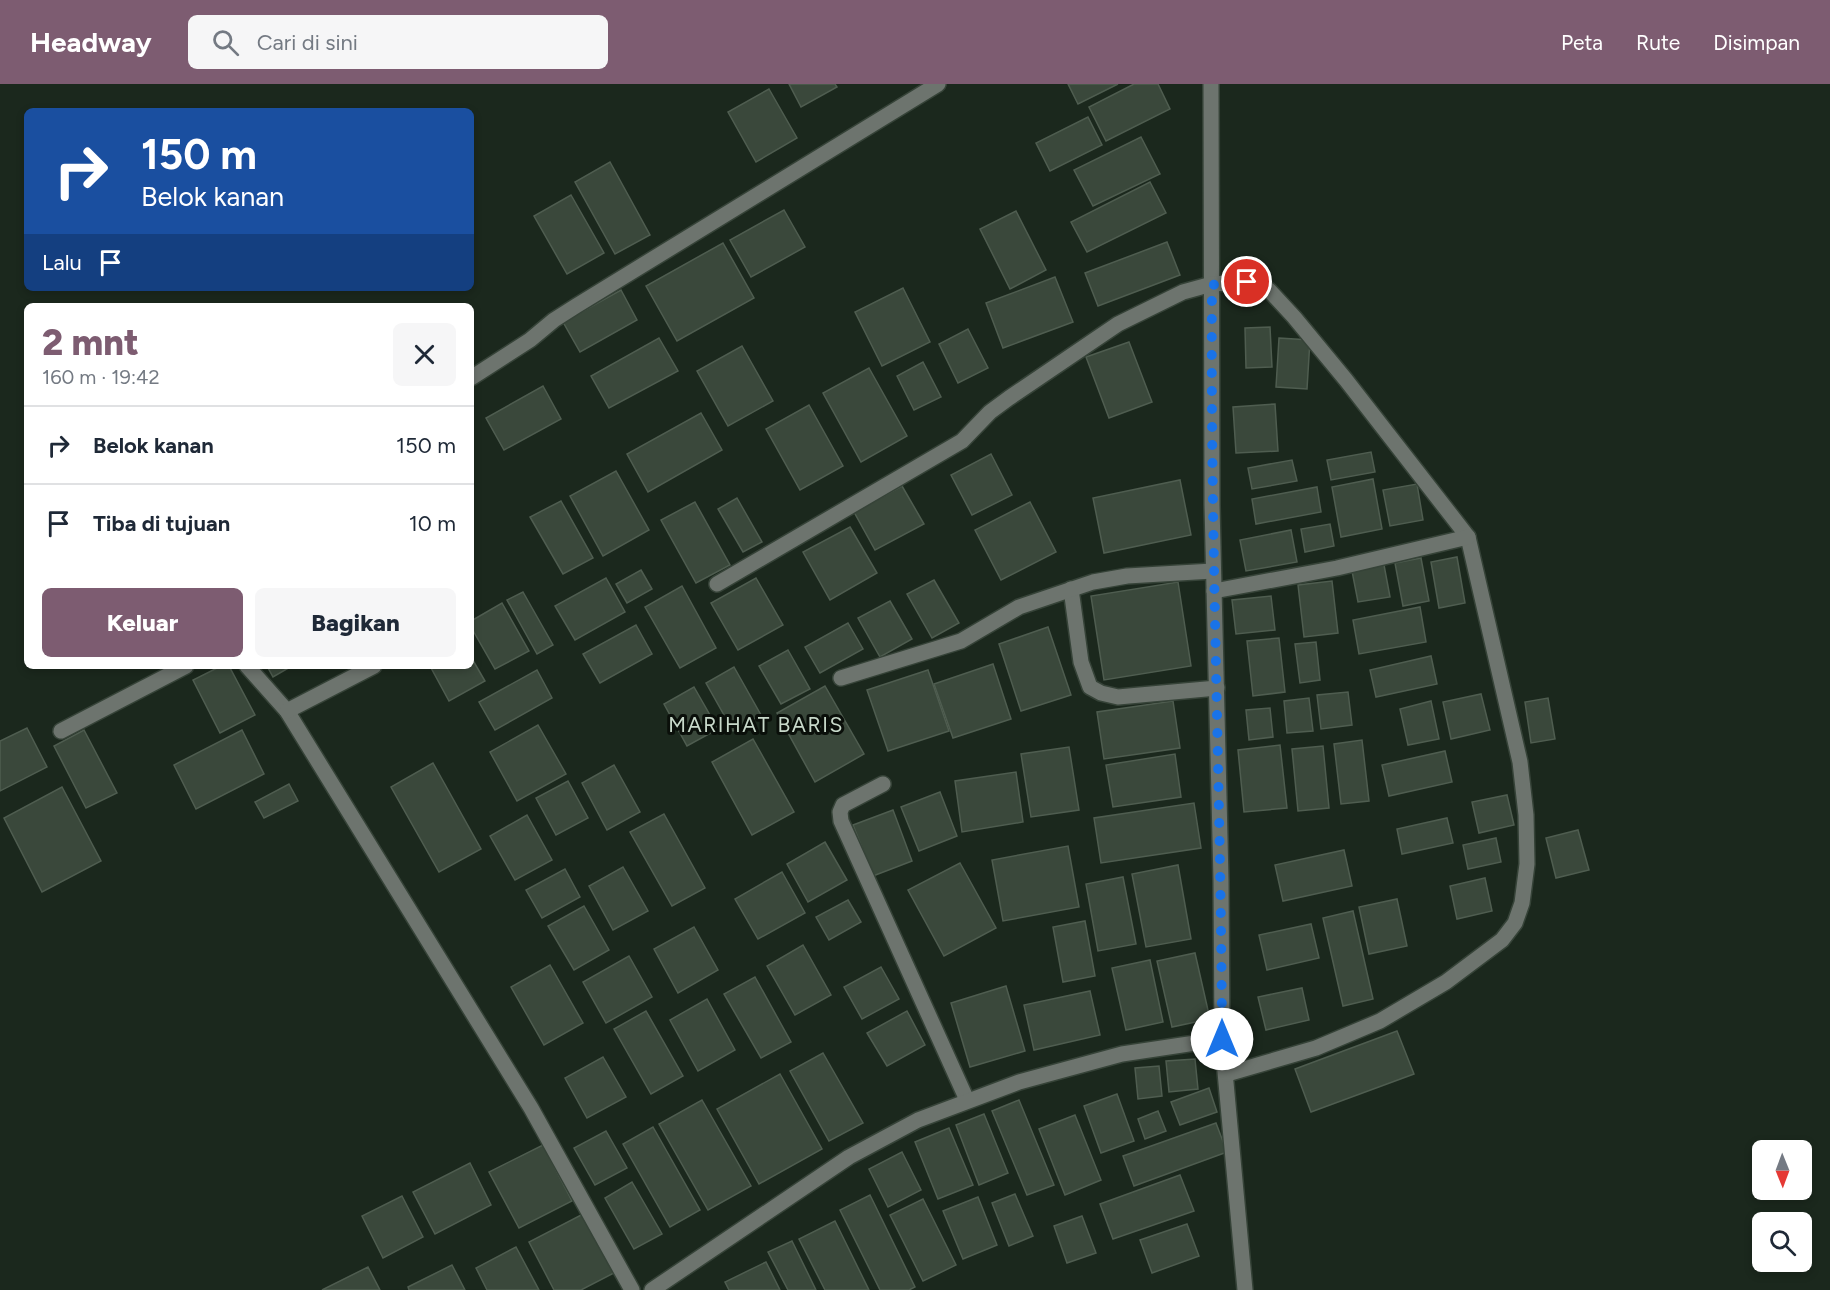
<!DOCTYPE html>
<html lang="id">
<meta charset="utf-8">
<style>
:root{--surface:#fff;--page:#f6f6f7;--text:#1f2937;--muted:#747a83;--line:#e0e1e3;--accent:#7d5c71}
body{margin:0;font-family:Figtree,sans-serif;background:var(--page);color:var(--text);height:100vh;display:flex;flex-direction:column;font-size:22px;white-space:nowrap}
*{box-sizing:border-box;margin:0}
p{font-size:20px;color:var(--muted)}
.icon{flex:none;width:33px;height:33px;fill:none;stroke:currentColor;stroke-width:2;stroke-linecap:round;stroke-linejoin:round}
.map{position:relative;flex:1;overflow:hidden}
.panel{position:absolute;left:24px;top:219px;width:450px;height:366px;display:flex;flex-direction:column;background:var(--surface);border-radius:9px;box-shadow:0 3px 9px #0003}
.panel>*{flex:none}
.top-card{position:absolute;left:24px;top:24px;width:450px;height:183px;border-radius:9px;box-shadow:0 3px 9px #0003;background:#1a4fa0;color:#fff;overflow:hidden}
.needle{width:39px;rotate:179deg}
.controls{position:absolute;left:1752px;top:1056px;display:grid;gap:12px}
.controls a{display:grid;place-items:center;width:60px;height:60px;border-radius:9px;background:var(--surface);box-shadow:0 3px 9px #0003;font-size:30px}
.pin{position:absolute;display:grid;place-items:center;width:51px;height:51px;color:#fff;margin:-26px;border:3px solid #fff;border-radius:50%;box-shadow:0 2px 6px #0007}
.me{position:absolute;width:66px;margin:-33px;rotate:0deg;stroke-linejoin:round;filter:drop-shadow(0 0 4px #0008)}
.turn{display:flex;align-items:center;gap:21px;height:126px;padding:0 18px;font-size:27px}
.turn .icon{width:78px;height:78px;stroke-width:2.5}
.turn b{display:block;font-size:42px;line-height:51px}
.then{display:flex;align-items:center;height:57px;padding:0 18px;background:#0003;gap:12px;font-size:22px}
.round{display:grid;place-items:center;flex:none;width:63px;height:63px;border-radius:9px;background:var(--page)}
.summary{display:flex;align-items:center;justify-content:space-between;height:102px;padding:0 18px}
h1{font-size:36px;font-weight:800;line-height:45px;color:var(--accent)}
.button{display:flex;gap:12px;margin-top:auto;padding:12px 18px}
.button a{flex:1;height:69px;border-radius:9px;background:var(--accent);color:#fff;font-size:24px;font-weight:800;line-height:69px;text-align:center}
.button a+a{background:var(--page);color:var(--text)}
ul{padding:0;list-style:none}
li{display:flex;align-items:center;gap:18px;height:78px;padding:0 18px;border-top:2px solid var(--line)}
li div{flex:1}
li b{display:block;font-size:22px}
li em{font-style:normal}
header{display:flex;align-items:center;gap:36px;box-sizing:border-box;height:84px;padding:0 30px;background:var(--accent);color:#fff}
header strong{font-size:28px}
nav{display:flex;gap:33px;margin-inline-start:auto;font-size:21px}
.search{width:420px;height:54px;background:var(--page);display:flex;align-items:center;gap:15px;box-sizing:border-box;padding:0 21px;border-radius:9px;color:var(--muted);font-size:22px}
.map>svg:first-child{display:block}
.building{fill:#3a483b;stroke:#4f5d50;stroke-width:1.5}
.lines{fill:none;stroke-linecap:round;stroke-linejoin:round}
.minor-casing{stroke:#364338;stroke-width:18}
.minor{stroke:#6d746e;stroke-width:15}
.route{stroke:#1a73e8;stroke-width:10;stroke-dasharray:0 18}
.labels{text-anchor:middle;stroke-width:6;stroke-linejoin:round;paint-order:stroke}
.quarter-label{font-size:21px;letter-spacing:1.5px;fill:#c8d9ca;stroke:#0a0f0a}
</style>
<header>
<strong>Headway</strong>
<div class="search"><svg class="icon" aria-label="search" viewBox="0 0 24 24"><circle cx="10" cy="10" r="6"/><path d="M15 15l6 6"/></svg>Cari di sini</div>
<nav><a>Peta</a><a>Rute</a><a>Disimpan</a></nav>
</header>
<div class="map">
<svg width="1830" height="1206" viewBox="0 0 1830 1206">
<rect width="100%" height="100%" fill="#1b281d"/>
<!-- building -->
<g class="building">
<path d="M789,0H835L837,3L801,23Z"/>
<path d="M1068,0H1118L1078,20Z"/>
<path d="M1134,0H1158L1170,25L1106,57L1089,23Z"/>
<path d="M769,5L797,54L756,78L728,28Z"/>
<path d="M1088,33L1102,61L1050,87L1036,59Z"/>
<path d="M1141,53L1160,90L1093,122L1074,86Z"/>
<path d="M610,78L650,151L615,170L575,98Z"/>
<path d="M1150,98L1166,129L1087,168L1071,138Z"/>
<path d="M571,111L604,169L567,190L534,132Z"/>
<path d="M784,126L805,163L751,193L730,156Z"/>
<path d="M1016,127L1046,186L1010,205L980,145Z"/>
<path d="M1167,158L1180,191L1098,222L1085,189Z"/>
<path d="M723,159L754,214L677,257L646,202Z"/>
<path d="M1055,193L1073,238L1003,264L986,219Z"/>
<path d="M903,204L930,258L882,282L855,228Z"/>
<path d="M621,206L637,236L580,268L563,238Z"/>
<path d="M1270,243L1272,283L1246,284L1245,244Z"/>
<path d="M968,245L988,284L958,299L939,260Z"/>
<path d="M659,254L678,287L609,324L591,292Z"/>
<path d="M1279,254L1310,256L1307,305L1276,303Z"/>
<path d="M1129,258L1152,318L1109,334L1086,273Z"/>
<path d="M742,262L773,317L728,342L697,287Z"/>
<path d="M923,278L941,313L914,326L897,292Z"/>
<path d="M869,284L907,352L861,378L823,309Z"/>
<path d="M543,302L561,335L504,366L486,334Z"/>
<path d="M1275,320L1278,367L1236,369L1233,323Z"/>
<path d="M809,321L843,382L800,406L766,345Z"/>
<path d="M701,329L722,366L648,408L627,370Z"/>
<path d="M1371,368L1375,388L1331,396L1327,376Z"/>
<path d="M991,370L1012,411L972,431L951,391Z"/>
<path d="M1292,376L1297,397L1252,405L1248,384Z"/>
<path d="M616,387L649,446L603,472L570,412Z"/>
<path d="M1373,395L1382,445L1341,453L1332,403Z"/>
<path d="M1180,396L1191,451L1104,469L1093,414Z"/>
<path d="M1417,400L1423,436L1390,442L1383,406Z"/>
<path d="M902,402L924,440L875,466L854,428Z"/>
<path d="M1317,403L1321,428L1256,440L1252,415Z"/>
<path d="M737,414L762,458L743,468L718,425Z"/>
<path d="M561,417L593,474L563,490L530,433Z"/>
<path d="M695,418L730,481L696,499L661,436Z"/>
<path d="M1030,418L1056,468L1001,496L975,446Z"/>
<path d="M1330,440L1334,462L1305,468L1301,445Z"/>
<path d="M850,443L877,489L830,516L803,468Z"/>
<path d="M1291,446L1297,478L1246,487L1240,456Z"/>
<path d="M1457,473L1465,519L1439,524L1431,478Z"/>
<path d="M1421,474L1429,517L1403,522L1395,479Z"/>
<path d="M1384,481L1390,513L1358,518L1352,487Z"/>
<path d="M641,486L652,505L627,519L616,500Z"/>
<path d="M606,494L625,528L575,556L555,522Z"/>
<path d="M756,494L783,541L738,566L711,519Z"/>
<path d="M934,496L959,539L932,554L907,510Z"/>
<path d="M1332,497L1338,549L1304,553L1298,501Z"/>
<path d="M1178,498L1191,582L1104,596L1091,512Z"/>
<path d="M682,502L716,564L680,584L645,523Z"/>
<path d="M523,508L553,561L537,570L507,516Z"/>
<path d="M1271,512L1275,546L1236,550L1232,516Z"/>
<path d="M890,517L912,555L880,573L858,534Z"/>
<path d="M502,519L529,567L495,585L471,543V537Z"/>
<path d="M1420,523L1426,558L1359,570L1353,536Z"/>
<path d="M848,539L863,565L820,589L805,563Z"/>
<path d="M636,541L652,570L600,599L583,570Z"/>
<path d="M1048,543L1071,611L1021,627L999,560Z"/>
<path d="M1279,554L1285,608L1253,612L1247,557Z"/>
<path d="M1316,558L1320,596L1300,599L1295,560Z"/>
<path d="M788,566L810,605L781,620L759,582Z"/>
<path d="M1431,572L1437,600L1376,613L1370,586Z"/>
<path d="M471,573L485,597L449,617L430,582H471Z"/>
<path d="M993,580L1011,635L953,654L934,600Z"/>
<path d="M221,582H229L255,631L220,649L193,596Z"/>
<path d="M267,582H292L273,593Z"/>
<path d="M734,583L761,631L733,647L706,599Z"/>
<path d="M537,586L552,614L495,646L479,618Z"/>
<path d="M928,586L949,647L888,667L867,606Z"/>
<path d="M825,602L864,670L815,698L777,629Z"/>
<path d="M694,603L718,645L687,662L664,620Z"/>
<path d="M1348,608L1352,641L1321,645L1317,611Z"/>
<path d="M1481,610L1490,646L1451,655L1443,618Z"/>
<path d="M1309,614L1313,647L1287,649L1284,617Z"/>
<path d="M1548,614L1555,655L1531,659L1525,618Z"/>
<path d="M1173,617L1180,664L1104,675L1097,628Z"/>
<path d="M1431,617L1439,655L1408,661L1400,625Z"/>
<path d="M1270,624L1273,653L1249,656L1246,626Z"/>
<path d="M538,641L566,690L517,717L490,668Z"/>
<path d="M27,644L47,683L0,707V657Z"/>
<path d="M84,646L117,709L86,724L54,662Z"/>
<path d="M242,646L264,690L196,725L174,681Z"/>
<path d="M753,655L794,728L752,751L712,678Z"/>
<path d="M1362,656L1369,717L1341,720L1334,660Z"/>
<path d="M1280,661L1287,724L1244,728L1238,666Z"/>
<path d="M1323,662L1329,724L1298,727L1292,665Z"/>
<path d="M1069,663L1079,726L1031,733L1021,670Z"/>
<path d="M1445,667L1452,698L1389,712L1382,681Z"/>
<path d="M1175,670L1181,713L1113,723L1106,681Z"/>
<path d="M433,679L481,765L439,788L391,703Z"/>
<path d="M614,681L640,728L607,746L582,699Z"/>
<path d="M1016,688L1023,738L962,748L955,697Z"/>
<path d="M568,697L588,734L556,751L536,714Z"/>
<path d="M289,700L298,717L264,734L255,718Z"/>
<path d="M62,703L101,777L42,808L4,734Z"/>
<path d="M940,708L957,752L919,767L901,723Z"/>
<path d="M1507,711L1514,741L1479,749L1472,718Z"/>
<path d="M1194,719L1201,764L1101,779L1094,734Z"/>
<path d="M893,726L912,777L873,792L853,741Z"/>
<path d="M664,730L705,804L672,822L630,748Z"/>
<path d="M527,731L552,776L515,796L490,752Z"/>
<path d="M1447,734L1453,759L1402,770L1397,745Z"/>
<path d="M1578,746L1589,786L1556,794L1546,754Z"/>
<path d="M1496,754L1501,778L1468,785L1463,761Z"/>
<path d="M825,758L847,796L808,818L787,780Z"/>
<path d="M1068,762L1079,823L1003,837L992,776Z"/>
<path d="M1344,766L1352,802L1283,817L1275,781Z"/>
<path d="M960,779L996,844L944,872L908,806Z"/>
<path d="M1178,781L1191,855L1146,863L1132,790Z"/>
<path d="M623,783L648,827L613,846L589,802Z"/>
<path d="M565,785L580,813L542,834L526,806Z"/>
<path d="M782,788L805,829L758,855L735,815Z"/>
<path d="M1123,793L1136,860L1098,867L1086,800Z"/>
<path d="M1485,794L1492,827L1457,835L1450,802Z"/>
<path d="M1397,815L1407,862L1369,870L1359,823Z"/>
<path d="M848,816L861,838L829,856L816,833Z"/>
<path d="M584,822L609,866L574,886L548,842Z"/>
<path d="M1353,827L1373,915L1343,922L1323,834Z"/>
<path d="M1085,837L1095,892L1063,898L1053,843Z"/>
<path d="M1311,840L1319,874L1267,886L1259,851Z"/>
<path d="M694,843L718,886L678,909L654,865Z"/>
<path d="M803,861L831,911L795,931L767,882Z"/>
<path d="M1195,869L1210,935L1172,943L1157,877Z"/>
<path d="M629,872L652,913L606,939L583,898Z"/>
<path d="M1150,876L1163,938L1126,946L1112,884Z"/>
<path d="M550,881L583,939L544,961L511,903Z"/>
<path d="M881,883L899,915L862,935L844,903Z"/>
<path d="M755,893L791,958L761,974L724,910Z"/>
<path d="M1006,902L1025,967L970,983L951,919Z"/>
<path d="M1302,904L1309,936L1266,946L1258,913Z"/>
<path d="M1090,907L1100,951L1034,966L1024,921Z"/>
<path d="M707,915L735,966L698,987L670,936Z"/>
<path d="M646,927L683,992L651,1010L614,945Z"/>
<path d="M907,927L925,961L887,982L867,949Z"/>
<path d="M1397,947L1414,990L1311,1028L1295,985Z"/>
<path d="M823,969L863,1039L829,1057L790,987Z"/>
<path d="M603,973L626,1013L587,1034L565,994Z"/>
<path d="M1195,975L1198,1005L1169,1008L1166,977Z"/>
<path d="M1159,982L1162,1012L1138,1015L1135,984Z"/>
<path d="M780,990L822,1065L759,1100L717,1025Z"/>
<path d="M1209,1004L1217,1028L1180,1041L1171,1018Z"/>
<path d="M1117,1010L1134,1057L1101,1069L1084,1022Z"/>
<path d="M702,1016L751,1102L708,1126L659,1040Z"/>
<path d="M1019,1016L1054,1101L1027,1111L992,1027Z"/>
<path d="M1158,1027L1166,1047L1145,1055L1138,1035Z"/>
<path d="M984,1030L1008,1089L979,1101L956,1041Z"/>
<path d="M1075,1031L1101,1096L1065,1111L1039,1045Z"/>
<path d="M1216,1039L1227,1068L1134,1102L1123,1072Z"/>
<path d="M653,1043L700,1126L670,1143L623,1060Z"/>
<path d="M949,1044L973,1101L938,1115L915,1058Z"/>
<path d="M606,1047L627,1084L595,1101L574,1064Z"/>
<path d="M543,1061L572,1117L519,1144L489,1088Z"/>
<path d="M902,1068L921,1106L888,1123L869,1085Z"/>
<path d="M470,1079L491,1121L435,1150L413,1108Z"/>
<path d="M1180,1091L1194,1127L1113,1155L1100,1120Z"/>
<path d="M632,1098L662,1150L634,1165L605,1114Z"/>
<path d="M1015,1110L1033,1152L1009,1162L992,1119Z"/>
<path d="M870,1111L915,1203L909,1206H880L840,1126Z"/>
<path d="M402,1112L423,1153L383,1174L362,1132Z"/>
<path d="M978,1113L997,1161L963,1175L943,1127Z"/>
<path d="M923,1115L956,1181L923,1197L890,1131Z"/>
<path d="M583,1130L614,1189L581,1206H554L529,1158Z"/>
<path d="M1082,1132L1096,1169L1067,1179L1054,1142Z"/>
<path d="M835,1137L869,1206H825L799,1155Z"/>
<path d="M1187,1140L1199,1172L1152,1189L1140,1156Z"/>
<path d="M792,1157L816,1206H788L768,1168Z"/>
<path d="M516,1163L539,1206H487L476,1184Z"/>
<path d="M766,1178L780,1206H729L725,1198Z"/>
<path d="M452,1181L465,1206H409L408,1203Z"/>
<path d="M368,1183L380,1206H322Z"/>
</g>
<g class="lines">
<!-- minor casing -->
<g class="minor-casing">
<g id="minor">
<path d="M1211,0L1212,421L1221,796L1222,955L1245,1206"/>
<path d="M471,294L530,256L554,236L576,222L938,0"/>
<path d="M717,500L962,357L990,328L1009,314L1118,240L1183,208L1212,200L1247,198L1269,206L1294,233L1346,296L1468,453L1520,678L1526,731L1527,780L1522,819L1515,839L1502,856L1446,898L1380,937L1316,964L1227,990"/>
<path d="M1071,505L1081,578L1090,603L1101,609L1118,613L1217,604"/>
<path d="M1214,507L1337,484L1468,453"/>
<path d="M247,582L287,627L531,1024L632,1206"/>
<path d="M841,594L961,557L1019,523L1093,498L1127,492L1213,487"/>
<path d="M287,627L374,582"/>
<path d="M61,647L186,582"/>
<path d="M883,700L843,721L840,728L841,737L967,1016"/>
<path d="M652,1206L849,1073L918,1036L1019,998L1122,970L1222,955"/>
</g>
</g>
<!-- minor -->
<use href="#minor" class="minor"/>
</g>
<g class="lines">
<!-- route -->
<path class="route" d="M1222,955C1221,703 1210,452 1212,201L1247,198"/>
</g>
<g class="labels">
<!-- quarter labels -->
<g class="quarter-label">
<text x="756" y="648">MARIHAT BARIS</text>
</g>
</g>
</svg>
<div class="controls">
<a><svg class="needle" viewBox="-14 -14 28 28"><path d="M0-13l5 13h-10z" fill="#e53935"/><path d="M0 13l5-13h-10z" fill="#747a83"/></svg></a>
<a><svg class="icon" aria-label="search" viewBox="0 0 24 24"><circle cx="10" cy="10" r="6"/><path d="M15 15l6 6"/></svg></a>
</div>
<div class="pin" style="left:1247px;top:198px;background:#d93025"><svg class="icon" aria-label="arrive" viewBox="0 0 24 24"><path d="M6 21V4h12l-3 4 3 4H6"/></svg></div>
<svg class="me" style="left:1222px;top:955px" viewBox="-20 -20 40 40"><circle r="19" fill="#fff"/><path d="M0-13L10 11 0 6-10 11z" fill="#1a73e8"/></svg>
<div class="top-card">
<div class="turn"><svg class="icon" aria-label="right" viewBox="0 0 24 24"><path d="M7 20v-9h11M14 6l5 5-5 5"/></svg><div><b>150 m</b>Belok kanan</div></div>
<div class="then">Lalu<svg class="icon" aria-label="arrive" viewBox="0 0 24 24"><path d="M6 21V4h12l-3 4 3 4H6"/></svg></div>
</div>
<section class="panel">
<div class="summary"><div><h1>2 mnt</h1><p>160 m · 19:42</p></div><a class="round"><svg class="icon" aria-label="close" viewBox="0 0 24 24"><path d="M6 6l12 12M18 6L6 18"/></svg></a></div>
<ul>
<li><svg class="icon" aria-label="right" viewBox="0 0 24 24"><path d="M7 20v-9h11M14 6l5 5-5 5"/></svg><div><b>Belok kanan</b></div><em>150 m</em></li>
<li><svg class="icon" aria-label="arrive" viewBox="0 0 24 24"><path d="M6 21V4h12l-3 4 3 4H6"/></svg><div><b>Tiba di tujuan</b></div><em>10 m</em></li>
</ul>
<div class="button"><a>Keluar</a><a>Bagikan</a></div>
</section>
</div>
